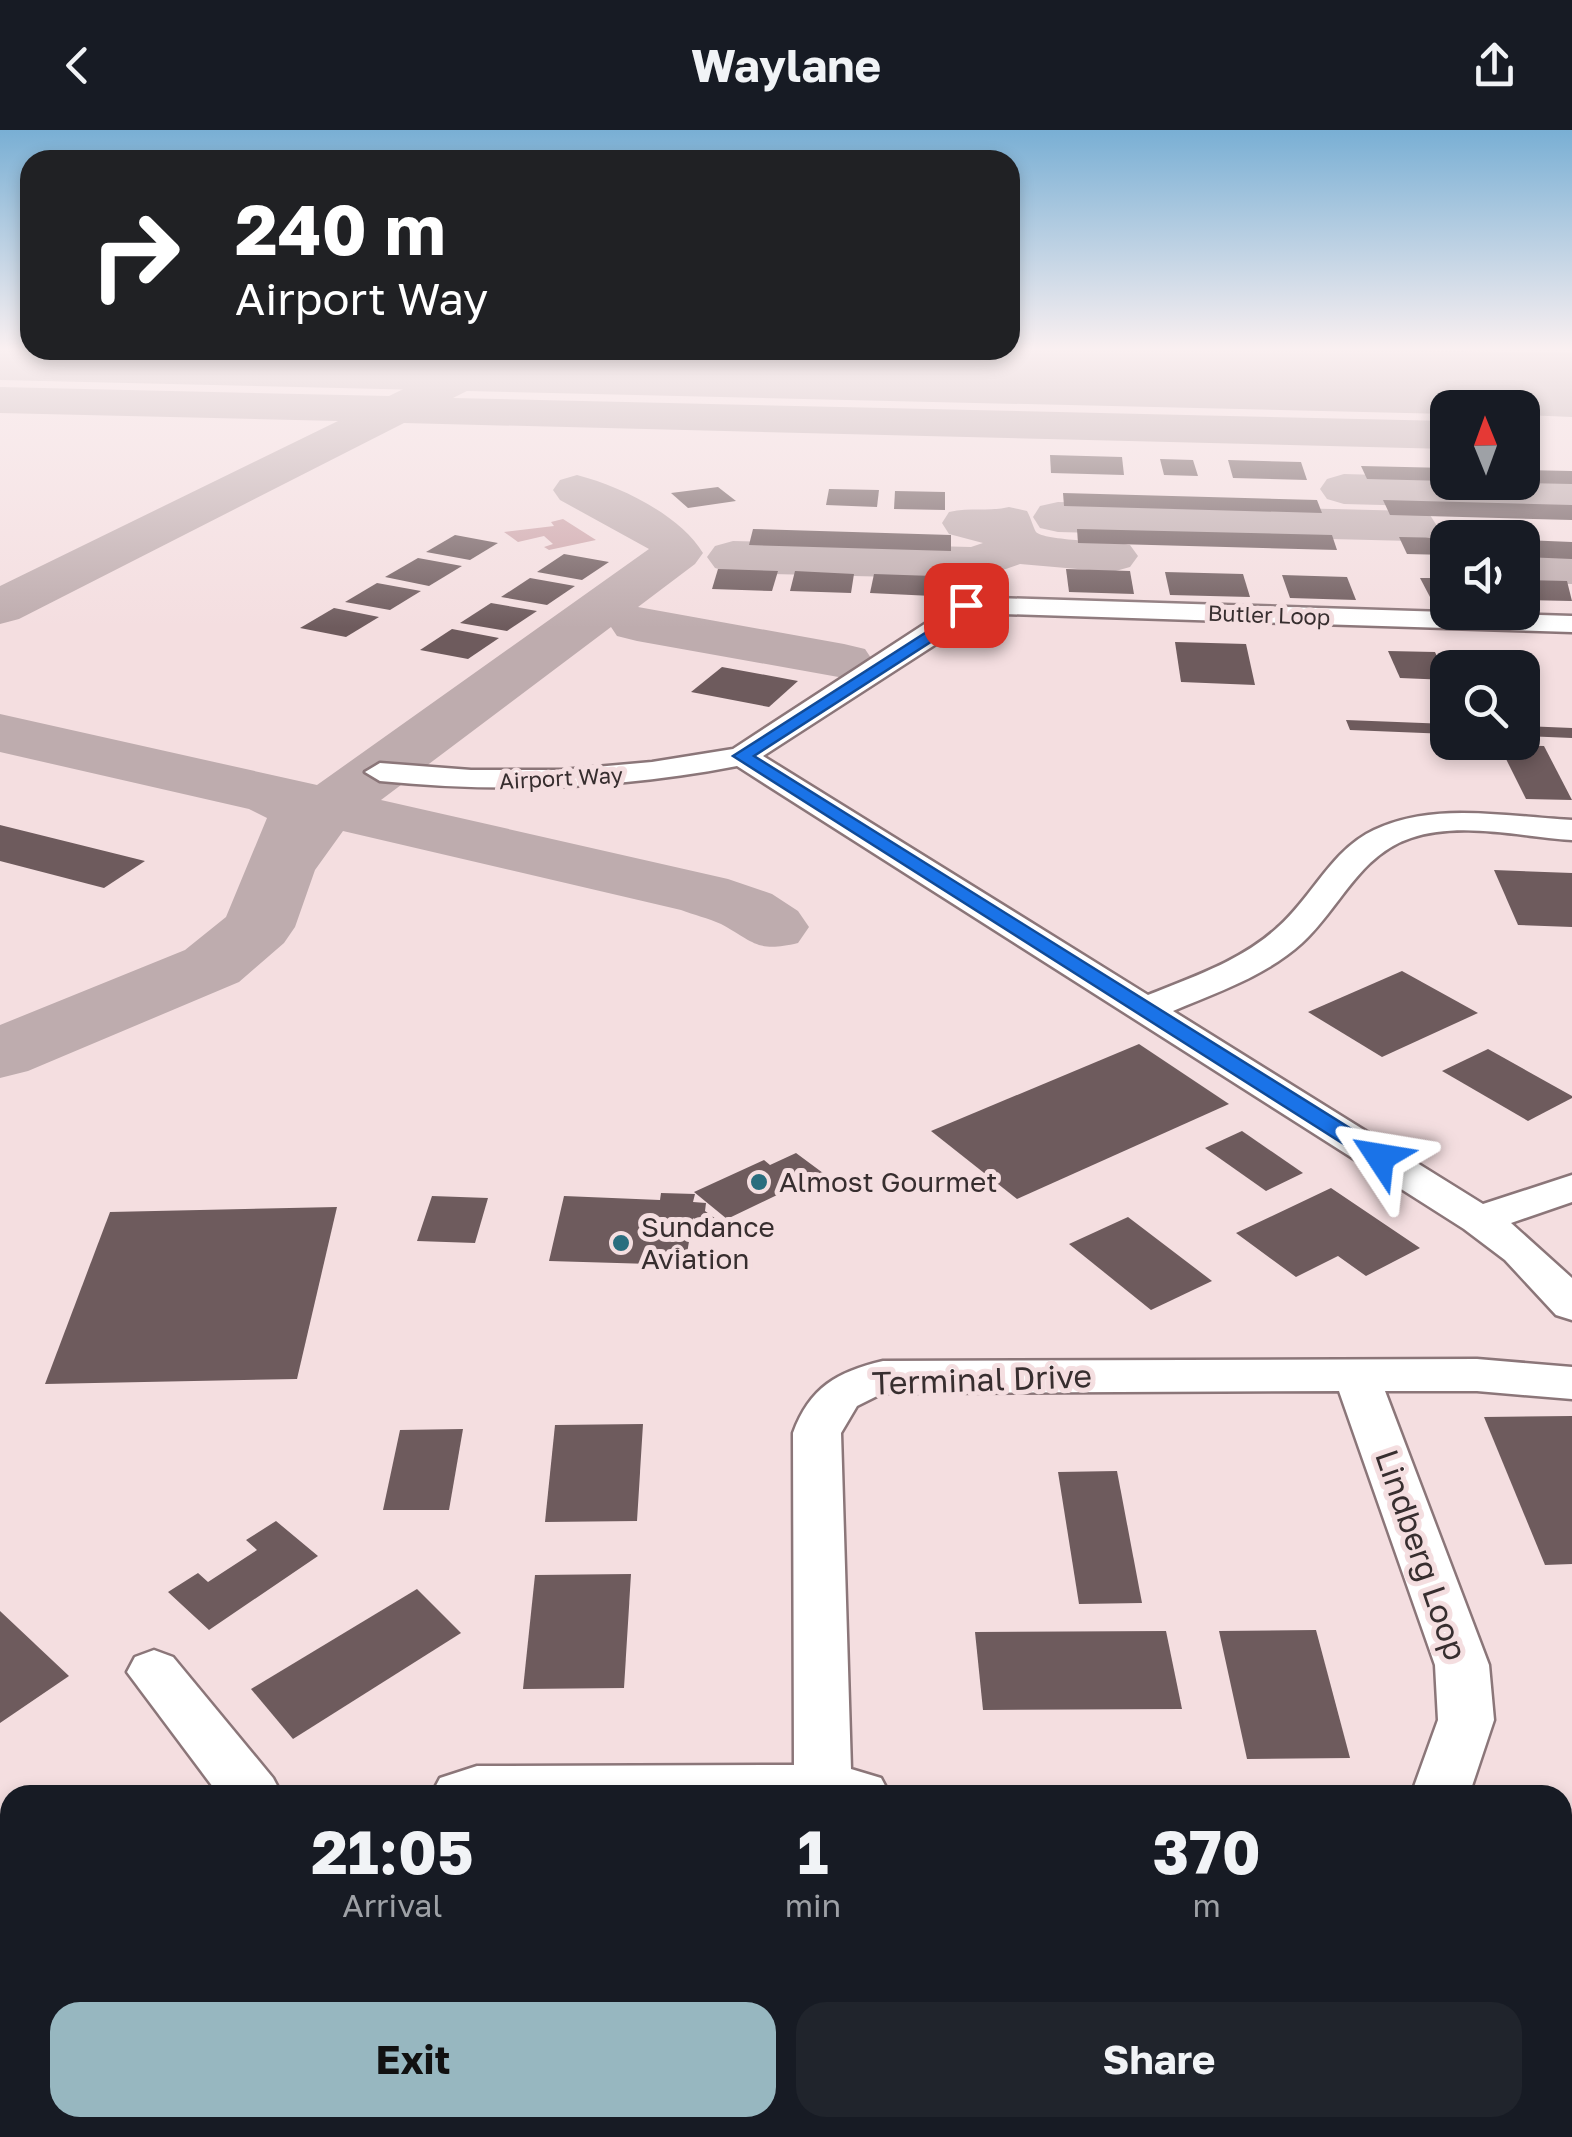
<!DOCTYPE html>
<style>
:root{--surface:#171b24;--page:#20242c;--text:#f1f3f6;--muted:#9ea1a6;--accent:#97b7c0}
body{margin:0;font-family:"Golos Text",sans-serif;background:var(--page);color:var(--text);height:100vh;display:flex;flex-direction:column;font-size:38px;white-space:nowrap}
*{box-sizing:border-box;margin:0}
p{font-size:32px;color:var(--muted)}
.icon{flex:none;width:55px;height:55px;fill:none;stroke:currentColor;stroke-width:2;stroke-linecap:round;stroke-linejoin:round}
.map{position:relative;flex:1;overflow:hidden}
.panel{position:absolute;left:0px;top:1655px;width:1572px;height:352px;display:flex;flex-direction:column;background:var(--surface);border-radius:30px 30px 0 0;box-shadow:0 5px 15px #0003}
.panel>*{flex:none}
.top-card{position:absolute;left:20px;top:20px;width:1000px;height:210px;border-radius:30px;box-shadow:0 5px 15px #0003;background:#202124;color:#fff;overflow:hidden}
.needle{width:65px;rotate:359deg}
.buttons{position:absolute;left:1430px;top:260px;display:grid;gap:20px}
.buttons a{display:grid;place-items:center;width:110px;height:110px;border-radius:20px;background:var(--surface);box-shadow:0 5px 15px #0003;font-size:50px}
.pin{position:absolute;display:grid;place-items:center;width:85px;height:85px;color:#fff;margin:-42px;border-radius:20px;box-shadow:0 5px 15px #0006}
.me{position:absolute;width:110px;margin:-55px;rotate:303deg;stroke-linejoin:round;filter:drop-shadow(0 0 8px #0008)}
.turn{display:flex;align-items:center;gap:35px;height:210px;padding:0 50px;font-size:45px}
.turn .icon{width:130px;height:130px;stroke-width:2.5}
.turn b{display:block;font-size:70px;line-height:85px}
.eta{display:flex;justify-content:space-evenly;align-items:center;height:170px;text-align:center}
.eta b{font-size:60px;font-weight:700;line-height:70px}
.primary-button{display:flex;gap:20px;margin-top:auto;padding:20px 50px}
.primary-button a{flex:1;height:115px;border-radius:30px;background:var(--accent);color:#111;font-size:40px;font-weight:700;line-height:115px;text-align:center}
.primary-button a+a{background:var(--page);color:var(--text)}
header{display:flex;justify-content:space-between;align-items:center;height:130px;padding:0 50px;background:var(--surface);font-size:45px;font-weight:700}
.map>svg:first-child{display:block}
.green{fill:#cda5aa}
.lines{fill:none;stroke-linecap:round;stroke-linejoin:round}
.taxiway{fill:#beacae;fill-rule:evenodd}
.runway{fill:#beacae;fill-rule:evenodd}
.building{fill:#6e5b5d}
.minor-casing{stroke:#8b7679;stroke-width:5}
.minor{fill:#fff;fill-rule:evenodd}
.route{fill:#1a73e8;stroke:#114b97;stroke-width:2.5}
.poi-dot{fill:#296d7e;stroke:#f4dee0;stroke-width:4}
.labels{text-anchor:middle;stroke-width:10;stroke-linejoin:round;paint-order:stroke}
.far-street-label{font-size:22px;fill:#372e2f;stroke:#f4dee0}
.poi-label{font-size:28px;fill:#372e2f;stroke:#f4dee0;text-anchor:start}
.near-street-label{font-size:32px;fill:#372e2f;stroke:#f4dee0}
</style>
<header><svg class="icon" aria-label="back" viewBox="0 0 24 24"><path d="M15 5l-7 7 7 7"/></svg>Waylane<svg class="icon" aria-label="share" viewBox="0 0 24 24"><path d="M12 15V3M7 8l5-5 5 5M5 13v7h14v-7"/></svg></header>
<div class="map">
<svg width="1572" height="2007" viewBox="0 0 1572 2007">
<rect width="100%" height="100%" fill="#f4dee0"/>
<!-- green -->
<path class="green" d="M563,389L596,410L549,420L544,417L553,414L544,406L518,412L504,402L554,396L551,392Z"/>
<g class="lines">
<!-- taxiway -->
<g class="taxiway">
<path d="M484,220H536L530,229L453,268L1448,291V319L404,293L19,489L0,494V456L338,291L0,283V257L389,266Z"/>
<path d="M1344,344L1448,347V352L1572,350V380L1344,374L1327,369L1320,359L1327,349Z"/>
<path d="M577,345C620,356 680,385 703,423L695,434L638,477L844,514L865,519L873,531L865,543L844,548L637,511L617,506L611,497L381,670L728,749L772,764L798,781L809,797L798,813C757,823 754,812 721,794C708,788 694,785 681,780L343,701L315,740L295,797L284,813L239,852L28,941L0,948V895L185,820L226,787L267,688L249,679L0,622V584L317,655L649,419L560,370L553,360L560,350Z"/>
<path d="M1058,372L1412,381L1430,385L1437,396L1430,407L1412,411L1058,402L1040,398L1033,387L1040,376Z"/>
<path d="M1009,377L1027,381C1031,388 1033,397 1036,402C1044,411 1113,411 1130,415L1138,426L1130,437L1112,442L1020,434L977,449L733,443L715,438L707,427L715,416L733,411L971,417L983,413L949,404L942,393L949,382C971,377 988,382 1009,377Z"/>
<path d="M1522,421L1572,422V454L1522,453Z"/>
</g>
<!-- runway -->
<path class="runway" d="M0,217H1256L1572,223V287L1522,285V278H1448V284L0,250Z"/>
</g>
<!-- building -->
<g class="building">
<path d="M1050,325L1122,327L1124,345L1051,343Z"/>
<path d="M1160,329L1193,330L1198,346L1164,345Z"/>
<path d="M1228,330L1301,332L1307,350L1233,348Z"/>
<path d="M1361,336L1448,338V351L1367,349Z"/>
<path d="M1522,340L1572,341V354L1522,353Z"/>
<path d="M718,357L736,371L688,378L671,363Z"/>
<path d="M829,359L879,360L877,377L826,375Z"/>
<path d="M895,361L945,362V380L894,379Z"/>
<path d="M1063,363L1317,370L1322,383L1064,376Z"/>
<path d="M1383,370L1572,375V390L1390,385Z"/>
<path d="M753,399L951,405V421L749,415Z"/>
<path d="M1077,399L1332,405L1337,420L1078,413Z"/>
<path d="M455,405L498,413L470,430L426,422Z"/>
<path d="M1399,407L1448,408V425L1407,424Z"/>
<path d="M1522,410L1572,412V429L1522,427Z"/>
<path d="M564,424L609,432L582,450L537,442Z"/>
<path d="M418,428L462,436L429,456L385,447Z"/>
<path d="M718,439L778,441L772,461L712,459Z"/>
<path d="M1066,439L1130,441L1134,464L1069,462Z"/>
<path d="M795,441L854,444L851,463L790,461Z"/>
<path d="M1165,442L1243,444L1250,467L1170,465Z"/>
<path d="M874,444L933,446L932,466L870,463Z"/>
<path d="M1282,445L1347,447L1356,470L1290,468Z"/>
<path d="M530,448L575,456L547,475L501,467Z"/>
<path d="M1420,448H1448V468L1430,467Z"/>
<path d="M1522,450L1567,451L1572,471L1522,470Z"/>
<path d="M377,453L421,461L390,480L345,472Z"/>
<path d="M491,473L537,481L507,501L460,493Z"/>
<path d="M334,478L379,487L346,507L300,498Z"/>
<path d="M452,499L499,508L468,529L420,520Z"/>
<path d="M1175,512L1246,514L1255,555L1181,552Z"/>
<path d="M1388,521L1435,522L1448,550L1400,548Z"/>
<path d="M1460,524L1507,525L1513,538H1457L1454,530H1463Z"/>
<path d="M722,537L798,551L769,577L691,562Z"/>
<path d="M1346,590L1448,594V604L1350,600Z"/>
<path d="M1522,596L1572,598V608L1522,606Z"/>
<path d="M1499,615L1544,616L1572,670L1526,669Z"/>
<path d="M0,695L145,731L104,758L0,731Z"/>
<path d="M1494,740L1572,743V797L1518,795Z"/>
<path d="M1402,841L1478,883L1382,927L1308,882Z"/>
<path d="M1139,914L1229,974L1017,1069L931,1001Z"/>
<path d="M1488,919L1572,966V968L1528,991L1442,941Z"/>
<path d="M1242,1001L1303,1043L1266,1061L1205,1018Z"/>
<path d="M796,1023L823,1043L727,1089L694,1062L764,1030L770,1035Z"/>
<path d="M1331,1058L1420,1118L1366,1146L1338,1126L1296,1147L1236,1103Z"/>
<path d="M661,1063L695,1064L693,1072L706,1073L705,1081L716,1089L703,1096L693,1088L685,1135L549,1131L564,1066L660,1070Z"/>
<path d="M432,1066L488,1068L475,1113L417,1111Z"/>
<path d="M337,1077L297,1249L45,1254L110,1082Z"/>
<path d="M1128,1087L1212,1151L1151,1180L1069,1114Z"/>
<path d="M1572,1286V1434L1545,1435L1484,1287Z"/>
<path d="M643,1294L637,1391L545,1392L555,1295Z"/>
<path d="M463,1299L449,1380H383L400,1300Z"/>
<path d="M1117,1341L1142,1473L1079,1474L1058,1342Z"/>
<path d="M276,1391L318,1426L209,1500L168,1462L198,1443L208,1452L257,1420L246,1410Z"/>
<path d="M631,1444L624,1558L523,1559L535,1445Z"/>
<path d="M417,1459L461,1503L293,1609L251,1559Z"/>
<path d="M0,1481L69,1546L0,1593Z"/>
<path d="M1316,1500L1350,1628L1247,1629L1219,1501Z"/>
<path d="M1166,1501L1182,1579L983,1580L975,1502Z"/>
<path d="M1115,1998H1190V2007H1114Z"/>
</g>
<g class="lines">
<!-- minor casing -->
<g class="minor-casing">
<g id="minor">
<path d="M966,467L1572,486V502L973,483L964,496L763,626L1148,865C1192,847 1241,831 1277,798C1312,768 1331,720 1374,700C1435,671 1507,687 1572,690V710C1522,707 1460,691 1411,708C1359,725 1340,778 1302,813C1266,846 1217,862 1173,881L1483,1074L1572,1045V1072L1511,1093L1572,1148V1190L1556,1185L1505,1130L1464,1099L737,636C618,659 501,663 380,651L365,642L380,633L471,640H562L652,632L733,619Z"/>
<path d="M1477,1229L1572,1237V1269L1477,1261H1385L1489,1535L1494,1590L1469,1665H1411L1438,1590L1435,1535L1339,1261L883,1263L857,1276L841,1303L851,1639L881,1648L890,1665H431L440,1648L477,1636L794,1635L793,1303C810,1257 837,1242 883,1231Z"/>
<path d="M154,1520L173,1527L273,1648L282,1665H219L127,1542L135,1527Z"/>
<path d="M0,1736L10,1740V1800L0,1796Z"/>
<path d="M10,1976V1998H68L64,2007H0V1985Z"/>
<path d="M571,1998H642L638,2007H567Z"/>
</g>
</g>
<!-- minor -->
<use href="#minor" class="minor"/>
</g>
<!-- sky -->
<linearGradient id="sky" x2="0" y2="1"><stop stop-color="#79afd4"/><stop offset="0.44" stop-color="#faf0f1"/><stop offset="1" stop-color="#faf0f1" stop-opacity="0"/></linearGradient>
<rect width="1572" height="498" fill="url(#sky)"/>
<!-- route -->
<path class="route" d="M966,471L973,475L960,493L754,626L1388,1022V1032H1372L733,626L950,487Z"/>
<!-- markers -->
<g class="poi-dot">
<circle cx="759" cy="1052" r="10"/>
<circle cx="621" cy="1113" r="10"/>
</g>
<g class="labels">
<!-- far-street labels -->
<g class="far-street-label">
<text transform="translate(1269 485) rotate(2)" y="8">Butler Loop</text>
<text transform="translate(561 648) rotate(-3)" y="8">Airport Way</text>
</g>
<!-- poi labels -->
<g class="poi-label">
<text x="779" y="1062">Almost Gourmet</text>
<text x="641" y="1107">Sundance<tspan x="641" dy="32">Aviation</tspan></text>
</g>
<!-- near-street labels -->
<g class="near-street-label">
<text transform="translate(982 1250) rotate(-2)" y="11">Terminal Drive</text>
<text transform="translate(1421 1425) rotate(71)" y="11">Lindberg Loop</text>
</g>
</g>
</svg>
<div class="buttons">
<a><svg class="needle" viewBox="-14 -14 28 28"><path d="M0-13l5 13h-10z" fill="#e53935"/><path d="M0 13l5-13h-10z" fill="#9ea1a6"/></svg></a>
<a><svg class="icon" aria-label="sound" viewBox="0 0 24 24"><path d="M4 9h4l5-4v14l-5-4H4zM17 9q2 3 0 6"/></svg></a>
<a><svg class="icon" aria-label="search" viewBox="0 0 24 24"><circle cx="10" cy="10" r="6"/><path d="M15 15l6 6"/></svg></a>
</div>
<div class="pin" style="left:966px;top:475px;background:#d93025"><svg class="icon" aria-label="arrive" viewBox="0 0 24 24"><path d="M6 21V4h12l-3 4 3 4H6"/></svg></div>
<svg class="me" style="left:1380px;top:1027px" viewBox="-20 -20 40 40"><path d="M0-17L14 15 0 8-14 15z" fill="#1a73e8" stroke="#fff" stroke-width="4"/></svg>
<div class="top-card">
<div class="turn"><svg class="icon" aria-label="right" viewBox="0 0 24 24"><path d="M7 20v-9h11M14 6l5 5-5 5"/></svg><div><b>240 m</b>Airport Way</div></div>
</div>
<section class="panel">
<div class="eta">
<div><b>21:05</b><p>Arrival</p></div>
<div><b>1</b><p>min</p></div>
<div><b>370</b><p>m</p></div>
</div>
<div class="primary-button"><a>Exit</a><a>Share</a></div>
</section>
</div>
